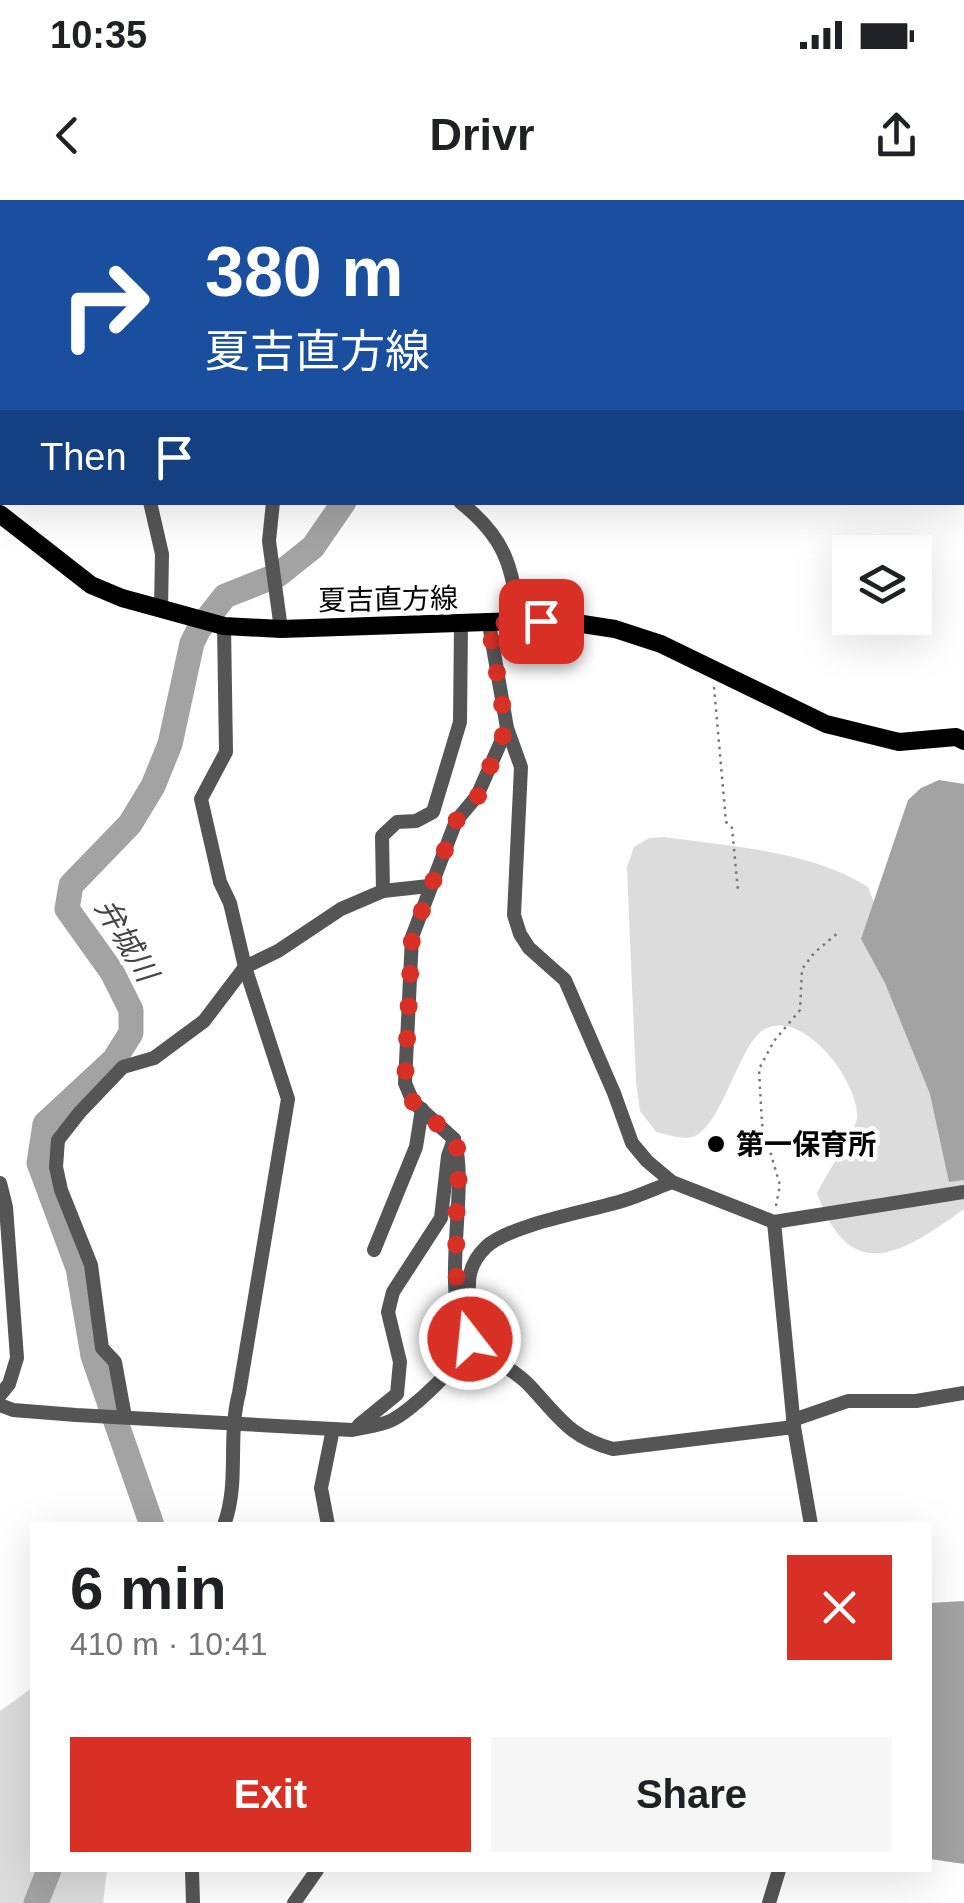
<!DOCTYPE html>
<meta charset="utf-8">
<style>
:root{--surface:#fff;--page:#f6f6f6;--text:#202124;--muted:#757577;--accent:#d93025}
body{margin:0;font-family:Helvetica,"Noto Sans JP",sans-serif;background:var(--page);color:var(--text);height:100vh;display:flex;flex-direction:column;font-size:38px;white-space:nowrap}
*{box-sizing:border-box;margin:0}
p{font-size:32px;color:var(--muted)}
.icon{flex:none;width:55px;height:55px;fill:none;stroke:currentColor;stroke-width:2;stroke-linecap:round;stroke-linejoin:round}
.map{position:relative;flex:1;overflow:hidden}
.drawer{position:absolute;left:30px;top:1322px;width:902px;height:350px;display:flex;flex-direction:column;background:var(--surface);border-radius:0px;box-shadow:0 10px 40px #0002}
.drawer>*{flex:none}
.banner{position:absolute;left:0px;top:0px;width:965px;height:305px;box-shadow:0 10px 40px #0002;background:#1a4fa0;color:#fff;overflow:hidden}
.controls{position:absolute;left:832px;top:335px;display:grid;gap:20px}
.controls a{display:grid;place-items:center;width:100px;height:100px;border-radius:0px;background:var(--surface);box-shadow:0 10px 40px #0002;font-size:50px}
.pin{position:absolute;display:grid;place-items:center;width:85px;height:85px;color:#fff;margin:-42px;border-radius:20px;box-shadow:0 5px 15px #0006}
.me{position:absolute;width:110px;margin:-55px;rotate:344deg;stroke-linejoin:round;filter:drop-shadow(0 0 8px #0008)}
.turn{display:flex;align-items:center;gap:35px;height:210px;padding:0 40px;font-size:45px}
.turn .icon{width:130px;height:130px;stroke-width:2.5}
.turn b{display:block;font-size:70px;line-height:85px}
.then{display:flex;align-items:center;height:95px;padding:0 40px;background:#0003;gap:20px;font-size:38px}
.round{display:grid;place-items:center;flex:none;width:105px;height:105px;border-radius:0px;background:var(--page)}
.overview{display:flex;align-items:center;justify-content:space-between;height:170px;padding:0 40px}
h1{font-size:60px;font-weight:600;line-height:75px}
.cta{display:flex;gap:20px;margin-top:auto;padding:20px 40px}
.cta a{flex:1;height:115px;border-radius:0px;background:var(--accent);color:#fff;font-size:40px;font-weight:600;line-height:115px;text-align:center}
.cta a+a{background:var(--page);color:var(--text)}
.status{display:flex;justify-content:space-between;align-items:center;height:70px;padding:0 50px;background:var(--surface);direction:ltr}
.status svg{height:28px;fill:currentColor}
header{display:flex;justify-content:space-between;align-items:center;height:130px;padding:0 40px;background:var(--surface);font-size:45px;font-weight:600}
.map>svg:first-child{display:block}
.green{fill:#dcdcdc}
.water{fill:#a3a3a3}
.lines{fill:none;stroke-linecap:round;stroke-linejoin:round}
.river{stroke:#a3a3a3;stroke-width:25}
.path{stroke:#777;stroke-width:2.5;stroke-dasharray:2.5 5;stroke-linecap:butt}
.minor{stroke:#555;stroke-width:14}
.major{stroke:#000;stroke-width:18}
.route{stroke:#d93025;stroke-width:18;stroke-dasharray:0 32.4}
.poi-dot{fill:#000;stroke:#fff;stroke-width:4}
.labels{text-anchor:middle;stroke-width:9;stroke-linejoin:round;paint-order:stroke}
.street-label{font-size:28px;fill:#000;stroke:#fff}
.poi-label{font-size:28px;font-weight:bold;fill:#000;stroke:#fff;text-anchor:start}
.water-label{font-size:30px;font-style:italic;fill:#444;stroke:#fff}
</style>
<div class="status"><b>10:35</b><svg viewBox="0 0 49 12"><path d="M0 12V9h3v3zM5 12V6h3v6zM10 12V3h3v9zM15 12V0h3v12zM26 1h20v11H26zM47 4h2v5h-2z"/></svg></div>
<header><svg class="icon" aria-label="back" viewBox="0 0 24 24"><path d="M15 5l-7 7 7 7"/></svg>Drivr<svg class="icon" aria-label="share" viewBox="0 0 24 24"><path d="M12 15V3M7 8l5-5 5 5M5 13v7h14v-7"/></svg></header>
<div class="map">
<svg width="964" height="1703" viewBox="0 0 964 1703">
<rect width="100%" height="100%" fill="#fff"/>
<!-- green -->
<g class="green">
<path d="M665,637C732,647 809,650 868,687L964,930V1009C903,1053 850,1088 817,993C825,977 855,930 857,919C861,884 804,808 765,829C737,844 721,937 687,938C677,938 666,934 656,932L640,911L636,882L627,667L634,647L649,638Z"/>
<path d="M32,1488V1670H107L103,1703H0V1511Z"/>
</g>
<!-- water -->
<g class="water">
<path d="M939,580L964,584V980L949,982L930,894L885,783L861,739L908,600L921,588Z"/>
<path d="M964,1401V1664L930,1659V1403Z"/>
</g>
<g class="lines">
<!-- river -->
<g class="river">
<path d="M359,2L362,0"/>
<path d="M152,1325L93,1156L78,1068L39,963L45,924L114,860L131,833V810L112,772L67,709L71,685L130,624L153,586L170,544L192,443L199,429L225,396L278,375L313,347L344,302"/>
<path d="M36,1703L49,1670"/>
</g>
<!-- path -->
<g class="path">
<path d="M714,487L726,622L732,628L738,691"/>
<path d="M776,1006L780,985L762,924L759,869L774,841L800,810L802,769L814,753L839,732"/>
</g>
<!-- minor -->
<g class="minor">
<path d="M48,0L51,2"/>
<path d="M278,0L279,2"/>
<path d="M919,0L922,2"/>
<path d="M9,2L10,0"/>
<path d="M457,2L459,0"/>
<path d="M0,21L2,16"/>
<path d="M962,106L964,117"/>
<path d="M962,202H964"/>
<path d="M150,302L162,354L161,409"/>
<path d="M273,302L269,341L281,429"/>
<path d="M460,302C506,338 512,366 519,421"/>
<path d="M489,424L507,528L521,567L514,715L520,734L529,748L565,780L614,893L632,943L647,961L672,982L774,1022L964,992"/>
<path d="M383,691L382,636L397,622L416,621L433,612L460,522L461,425"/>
<path d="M454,939C470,989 438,1097 469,1137C484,1157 512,1167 529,1185C559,1217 569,1237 613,1249L794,1227"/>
<path d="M0,983L6,1007L17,1158L9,1184L0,1195"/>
<path d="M774,1022L794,1227L811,1325"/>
<path d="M374,1050L416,947L422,909"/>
<path d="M0,1205L13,1210L76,1215L352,1230C364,1227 379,1226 390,1221C410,1212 464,1162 469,1141C478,1107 454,1078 486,1047C509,1025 589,1011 622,1001C639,996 656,988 672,982"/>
<path d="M125,1217L115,1162L102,1148L91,1065L61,990L56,967L58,940L80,912L123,867L154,858L204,821L245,767L278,751L341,709L383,691L429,686"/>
<path d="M793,1220L848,1201H916L964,1193"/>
<path d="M359,1225L397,1194L400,1162L388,1112L393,1092L441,1018L448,956L454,939L413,902L405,883L412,737L456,621L477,596L507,528"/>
<path d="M224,1325C240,1281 227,1239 239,1193L288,899L245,767L230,703L220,682L201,599L226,552L224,426"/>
<path d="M328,1325L321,1288L333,1229"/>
<path d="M192,1670L193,1703"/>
<path d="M294,1703L317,1670"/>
<path d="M769,1703L779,1670"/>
</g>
<!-- major -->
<g class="major">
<path d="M940,0L943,2"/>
<path d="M962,19L964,20"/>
<path d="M0,314L91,385L122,398L224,426L281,429L519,421H563L615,429L661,444L826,524L899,542L956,537L964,541"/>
</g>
</g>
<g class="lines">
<!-- route -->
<path class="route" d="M470,1139L457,1108L456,1021L460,956L454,939L413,902L405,882L412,737L456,621L478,596L506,528L489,424L541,421"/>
</g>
<!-- markers -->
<circle class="poi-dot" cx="716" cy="944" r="10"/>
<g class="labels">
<!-- street labels -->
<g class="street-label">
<text transform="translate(388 399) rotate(-1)" y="10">夏吉直方線</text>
</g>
<!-- poi labels -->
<g class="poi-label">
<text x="736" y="954">第一保育所</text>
</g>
<!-- water labels -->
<g class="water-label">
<text transform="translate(126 740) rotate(59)" y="10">弁城川</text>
</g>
</g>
</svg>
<div class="controls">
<a><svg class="icon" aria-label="layers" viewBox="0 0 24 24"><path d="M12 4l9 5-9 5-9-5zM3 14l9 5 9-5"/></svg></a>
</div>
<div class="pin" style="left:541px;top:421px;background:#d93025"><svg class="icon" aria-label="arrive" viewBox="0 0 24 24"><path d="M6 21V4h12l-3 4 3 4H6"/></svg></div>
<svg class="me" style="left:470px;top:1139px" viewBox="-20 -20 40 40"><circle r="17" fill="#d93025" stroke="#fff" stroke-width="3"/><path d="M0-11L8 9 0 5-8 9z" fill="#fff"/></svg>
<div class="banner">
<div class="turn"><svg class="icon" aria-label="right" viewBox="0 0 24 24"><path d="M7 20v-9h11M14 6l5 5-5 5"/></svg><div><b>380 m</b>夏吉直方線</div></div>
<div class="then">Then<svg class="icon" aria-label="arrive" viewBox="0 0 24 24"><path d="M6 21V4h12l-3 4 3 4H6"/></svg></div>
</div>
<section class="drawer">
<div class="overview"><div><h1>6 min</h1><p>410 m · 10:41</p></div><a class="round" style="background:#d93025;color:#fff"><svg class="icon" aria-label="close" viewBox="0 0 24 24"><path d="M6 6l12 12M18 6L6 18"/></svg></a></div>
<div class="cta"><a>Exit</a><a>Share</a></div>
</section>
</div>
